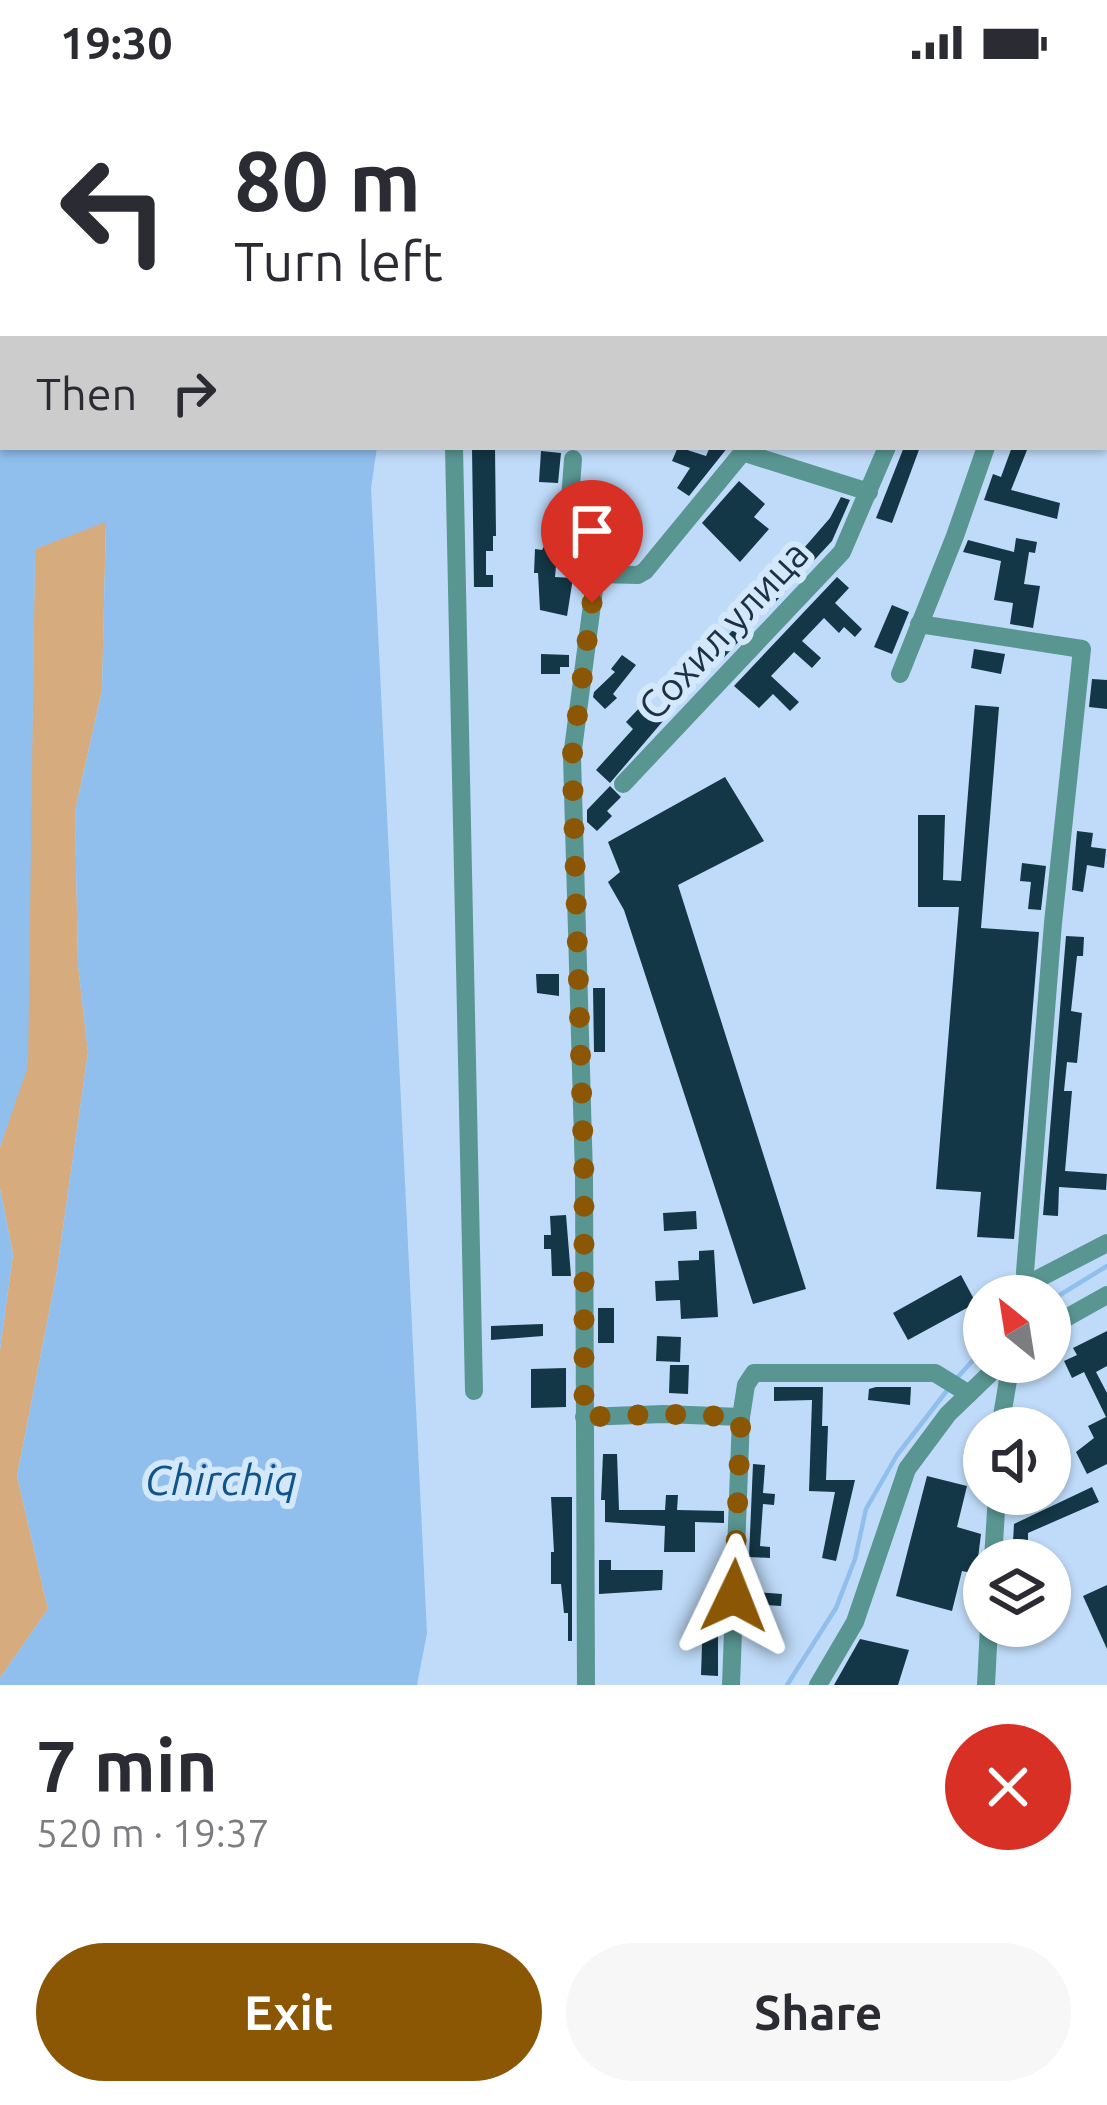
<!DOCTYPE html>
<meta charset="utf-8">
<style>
:root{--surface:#fff;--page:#f7f7f7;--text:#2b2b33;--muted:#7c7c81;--accent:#8c5705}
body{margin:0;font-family:Ubuntu,sans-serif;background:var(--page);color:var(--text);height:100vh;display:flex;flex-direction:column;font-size:45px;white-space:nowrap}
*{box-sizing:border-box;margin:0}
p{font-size:39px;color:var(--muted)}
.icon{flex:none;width:66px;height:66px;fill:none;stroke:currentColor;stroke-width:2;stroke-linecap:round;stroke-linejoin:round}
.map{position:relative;height:1601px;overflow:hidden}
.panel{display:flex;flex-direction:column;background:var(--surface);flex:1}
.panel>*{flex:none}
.banner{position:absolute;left:0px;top:0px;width:1107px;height:366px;box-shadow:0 3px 9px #0004;background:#fff;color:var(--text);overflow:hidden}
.needle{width:78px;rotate:330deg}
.tools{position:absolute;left:963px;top:1191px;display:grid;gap:24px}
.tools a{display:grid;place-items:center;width:108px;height:108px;border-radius:50%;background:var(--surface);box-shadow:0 3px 9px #0004;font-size:60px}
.pin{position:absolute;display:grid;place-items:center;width:102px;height:102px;color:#fff;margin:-123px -51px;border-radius:50% 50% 50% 0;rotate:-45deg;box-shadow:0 0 12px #0007}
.pin .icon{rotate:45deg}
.me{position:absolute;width:132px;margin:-66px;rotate:2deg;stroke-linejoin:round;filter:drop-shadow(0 0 9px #0008)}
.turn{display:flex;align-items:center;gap:42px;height:252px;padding:0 36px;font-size:54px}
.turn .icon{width:156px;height:156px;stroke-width:2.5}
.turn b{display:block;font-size:84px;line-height:102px}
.then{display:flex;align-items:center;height:114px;padding:0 36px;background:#0003;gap:24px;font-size:45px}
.round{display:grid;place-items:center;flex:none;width:126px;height:126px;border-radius:63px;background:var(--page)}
.summary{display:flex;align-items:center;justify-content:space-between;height:204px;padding:0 36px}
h1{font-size:72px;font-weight:700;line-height:90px}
.primary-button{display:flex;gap:24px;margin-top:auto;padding:24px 36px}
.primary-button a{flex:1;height:138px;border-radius:72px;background:var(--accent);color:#fff;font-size:48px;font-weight:700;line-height:138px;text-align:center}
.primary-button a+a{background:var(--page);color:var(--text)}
.status{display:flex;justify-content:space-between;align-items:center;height:84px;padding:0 60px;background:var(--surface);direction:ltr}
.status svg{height:33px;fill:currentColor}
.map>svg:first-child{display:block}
.green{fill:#d6ac7e}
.water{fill:#90beed}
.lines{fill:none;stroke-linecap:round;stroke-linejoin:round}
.stream{stroke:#90beed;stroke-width:4.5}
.building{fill:#133746}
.street{stroke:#599692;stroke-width:18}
.route{stroke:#8c5705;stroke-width:21;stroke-dasharray:0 37.8}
.labels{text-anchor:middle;stroke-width:12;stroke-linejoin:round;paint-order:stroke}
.street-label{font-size:39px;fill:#1d3144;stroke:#d4e8fb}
.water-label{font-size:42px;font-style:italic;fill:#0f548c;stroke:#d4e8fb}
</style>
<div class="status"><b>19:30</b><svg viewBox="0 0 49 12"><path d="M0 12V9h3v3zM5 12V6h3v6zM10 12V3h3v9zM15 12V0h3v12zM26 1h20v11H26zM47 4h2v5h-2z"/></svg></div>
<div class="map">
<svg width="1107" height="1601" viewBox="0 0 1107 1601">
<rect width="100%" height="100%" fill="#bfdbf9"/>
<!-- green -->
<path class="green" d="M106,436L102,606L75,727L78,881L88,968L56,1193L17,1392L48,1525L0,1594V1266L13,1170L0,1105V1063L27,982L35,465Z"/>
<!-- water -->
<g class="water">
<path d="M0,0H383V3H3V363H377L371,404L427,1549L417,1601H0V1594L48,1525L17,1392L56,1193L88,968L78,881L75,727L102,606L106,438L35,465L28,982L0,1063Z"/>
<path d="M0,1105L13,1170L0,1266Z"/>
</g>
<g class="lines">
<!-- stream -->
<g class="stream">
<path d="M1050,1217L1107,1182"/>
<path d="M956,1295L984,1264"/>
<path d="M787,1601L836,1524L855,1475L866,1425L897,1371L949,1304"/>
</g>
</g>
<!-- building -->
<g class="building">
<path d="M495,363L496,452H493V467H486V491H493V503H474L472,364Z"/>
<path d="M678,363L706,372L710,363H728L689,412L677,404L690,384L672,377Z"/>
<path d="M904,363H920L892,439L876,434Z"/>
<path d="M1012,363L1027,366L1011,406L1060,419L1057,435L984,416L993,390L1001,393Z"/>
<path d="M541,367L561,369L558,399L539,398Z"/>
<path d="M739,397L765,420L754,433L769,445L740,478L702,439Z"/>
<path d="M841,413L850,416L832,457L768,526L759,518L794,485L783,475L798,459L804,464L830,434Z"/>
<path d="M1016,454L1037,458L1035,469L1029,468L1024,500L1040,502L1033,544L1010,540L1013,519L994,516L1001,477L963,468L968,456L1014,468Z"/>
<path d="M547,457L562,458L570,472L557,471L555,493L573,494L567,532L540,526L538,489H534L535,465L542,466Z"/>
<path d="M837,493L849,504L835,519L862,545L855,553L844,543L839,549L824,534L802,557L821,574L812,584L794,568L771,592L799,618L790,627L773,610L759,624L734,602Z"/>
<path d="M892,521L909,528L892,570L874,563Z"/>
<path d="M733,546L742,554L717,581L707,572Z"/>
<path d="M974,565L1005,570L1001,590L971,584Z"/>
<path d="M541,570L569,571V583H560V590H541Z"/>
<path d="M622,571L636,581L613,610L617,614L605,625L593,613L594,608L615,588L611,585Z"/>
<path d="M1092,595L1107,596V625L1089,623Z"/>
<path d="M644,619L663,637L610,699L596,686L633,645L626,638Z"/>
<path d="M975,621L999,623L981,844L1039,848L1014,1155L977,1153L981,1108L936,1105L959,823H918V731H945L943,796L961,797Z"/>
<path d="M725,693L764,757L678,801L806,1205L753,1220L624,826L608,798L620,788L608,758Z"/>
<path d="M610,702L621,713L607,727L612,732L597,747L587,738V726Z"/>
<path d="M1077,747L1093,749L1091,763L1106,765L1104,784L1087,781L1083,808L1072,806Z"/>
<path d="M1022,779L1046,782L1041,826L1028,825L1031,798L1020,797Z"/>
<path d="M1066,852L1084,853L1083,872H1077L1071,927L1082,929L1077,979L1067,978L1064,1007H1072L1065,1087L1107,1090L1106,1106L1059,1103L1058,1132L1043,1131Z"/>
<path d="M536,890H559V912L537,909Z"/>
<path d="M593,904H605V968H594Z"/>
<path d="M696,1127L697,1145L664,1147L663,1129Z"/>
<path d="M566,1131L571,1192H552L551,1165H544V1151H551L550,1132Z"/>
<path d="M714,1166L718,1233L681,1235L680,1216L656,1217L655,1197L679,1196L678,1177L699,1176V1167Z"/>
<path d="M961,1191L976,1219L908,1256L893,1229Z"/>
<rect x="598" y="1224" width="16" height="35"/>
<path d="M543,1240V1252L491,1256V1242Z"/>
<path d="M1107,1247V1282L1096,1288L1107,1309V1380L1087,1390L1076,1368L1094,1354L1088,1342L1106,1333L1084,1288L1072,1294L1064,1277L1077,1271L1073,1264Z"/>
<path d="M657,1252L681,1253L680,1278L656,1277Z"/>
<path d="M670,1281H689L688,1310L669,1309Z"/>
<path d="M566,1284V1323L531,1324V1285Z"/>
<path d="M774,1303H823L822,1342H828L826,1396H855L836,1477L822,1474L835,1408L809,1407L812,1316L774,1317Z"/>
<path d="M876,1303H911L910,1321L868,1316L869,1305Z"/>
<path d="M603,1370H617L619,1426H665L666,1411H678L677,1426L724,1427V1439L695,1438V1468H664L665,1442L605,1438V1416H601Z"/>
<path d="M753,1380L765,1381L763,1409L775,1410L774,1421L763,1420L760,1462L770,1463V1474L749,1473Z"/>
<path d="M927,1392L967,1402L957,1443L981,1450L976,1490L962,1487L952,1527L896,1512Z"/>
<path d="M1092,1403L1099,1418L1028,1449V1476H1012L1014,1440Z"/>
<path d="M551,1413H572V1557H568V1529H564L561,1500H551V1468H554Z"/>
<path d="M599,1476H611V1486H663L662,1506L599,1510Z"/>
<path d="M748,1498L758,1499L757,1508L782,1510L781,1522L748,1520Z"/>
<path d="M1107,1501V1565L1083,1512Z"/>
<path d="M703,1532L718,1533V1592L701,1591Z"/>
<path d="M860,1555L909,1566L898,1601H834Z"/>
</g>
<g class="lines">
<!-- street -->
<g class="street">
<path d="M799,3V0"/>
<path d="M949,3L950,0"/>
<path d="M1104,105L1107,98"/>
<path d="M1104,127H1107"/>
<path d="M454,363L474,1307"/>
<path d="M745,369L869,408"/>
<path d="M573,375L568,442L596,490L572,673L584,1091L586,1601"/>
<path d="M596,490L638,491L645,487L747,363"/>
<path d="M919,540L1082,565L1053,839L1025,1188L1028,1200"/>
<path d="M900,590L955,452L986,363"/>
<path d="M623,700L842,468L887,363"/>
<path d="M1018,1212L1028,1200L1107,1159"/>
<path d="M1050,1243L1107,1211"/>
<path d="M584,1333L664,1330L741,1333L746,1301L754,1289H935L969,1310"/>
<path d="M1000,1344L1011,1278"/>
<path d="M993,1476L997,1410"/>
<path d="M731,1601L741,1333"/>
<path d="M818,1601L855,1538L907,1385L948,1330L1002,1278"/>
<path d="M986,1601L989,1542"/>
</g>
</g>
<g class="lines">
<!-- route -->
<path class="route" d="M592,519L572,673L584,1091V1333L664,1330L741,1333L734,1512"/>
</g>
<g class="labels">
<!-- street labels -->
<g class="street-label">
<text transform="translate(723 546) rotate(-47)" y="14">Сохил улица</text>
</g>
<!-- water labels -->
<g class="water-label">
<text x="221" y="1411">Chirchiq</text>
</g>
</g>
</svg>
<div class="tools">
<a><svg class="needle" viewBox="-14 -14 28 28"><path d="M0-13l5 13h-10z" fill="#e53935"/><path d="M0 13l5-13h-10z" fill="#7c7c81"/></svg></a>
<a><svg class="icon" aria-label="sound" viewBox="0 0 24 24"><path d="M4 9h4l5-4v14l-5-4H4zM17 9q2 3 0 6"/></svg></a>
<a><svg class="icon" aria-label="layers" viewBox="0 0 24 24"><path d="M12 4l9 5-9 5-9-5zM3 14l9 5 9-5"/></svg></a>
</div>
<div class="pin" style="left:592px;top:519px;background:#d93025"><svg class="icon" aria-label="arrive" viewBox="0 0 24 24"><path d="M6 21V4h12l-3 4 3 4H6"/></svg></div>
<svg class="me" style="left:734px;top:1512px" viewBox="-20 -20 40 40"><path d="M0-17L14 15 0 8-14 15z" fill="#8c5705" stroke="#fff" stroke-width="4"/></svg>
<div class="banner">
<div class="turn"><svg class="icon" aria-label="left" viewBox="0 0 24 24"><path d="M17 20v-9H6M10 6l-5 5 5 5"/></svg><div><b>80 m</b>Turn left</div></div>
<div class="then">Then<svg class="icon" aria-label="right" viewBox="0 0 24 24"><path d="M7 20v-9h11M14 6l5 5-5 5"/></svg></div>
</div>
</div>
<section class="panel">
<div class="summary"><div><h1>7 min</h1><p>520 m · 19:37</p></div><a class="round" style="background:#d93025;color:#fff"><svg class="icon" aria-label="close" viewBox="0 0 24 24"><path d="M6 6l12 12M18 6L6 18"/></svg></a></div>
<div class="primary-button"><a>Exit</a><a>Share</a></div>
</section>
